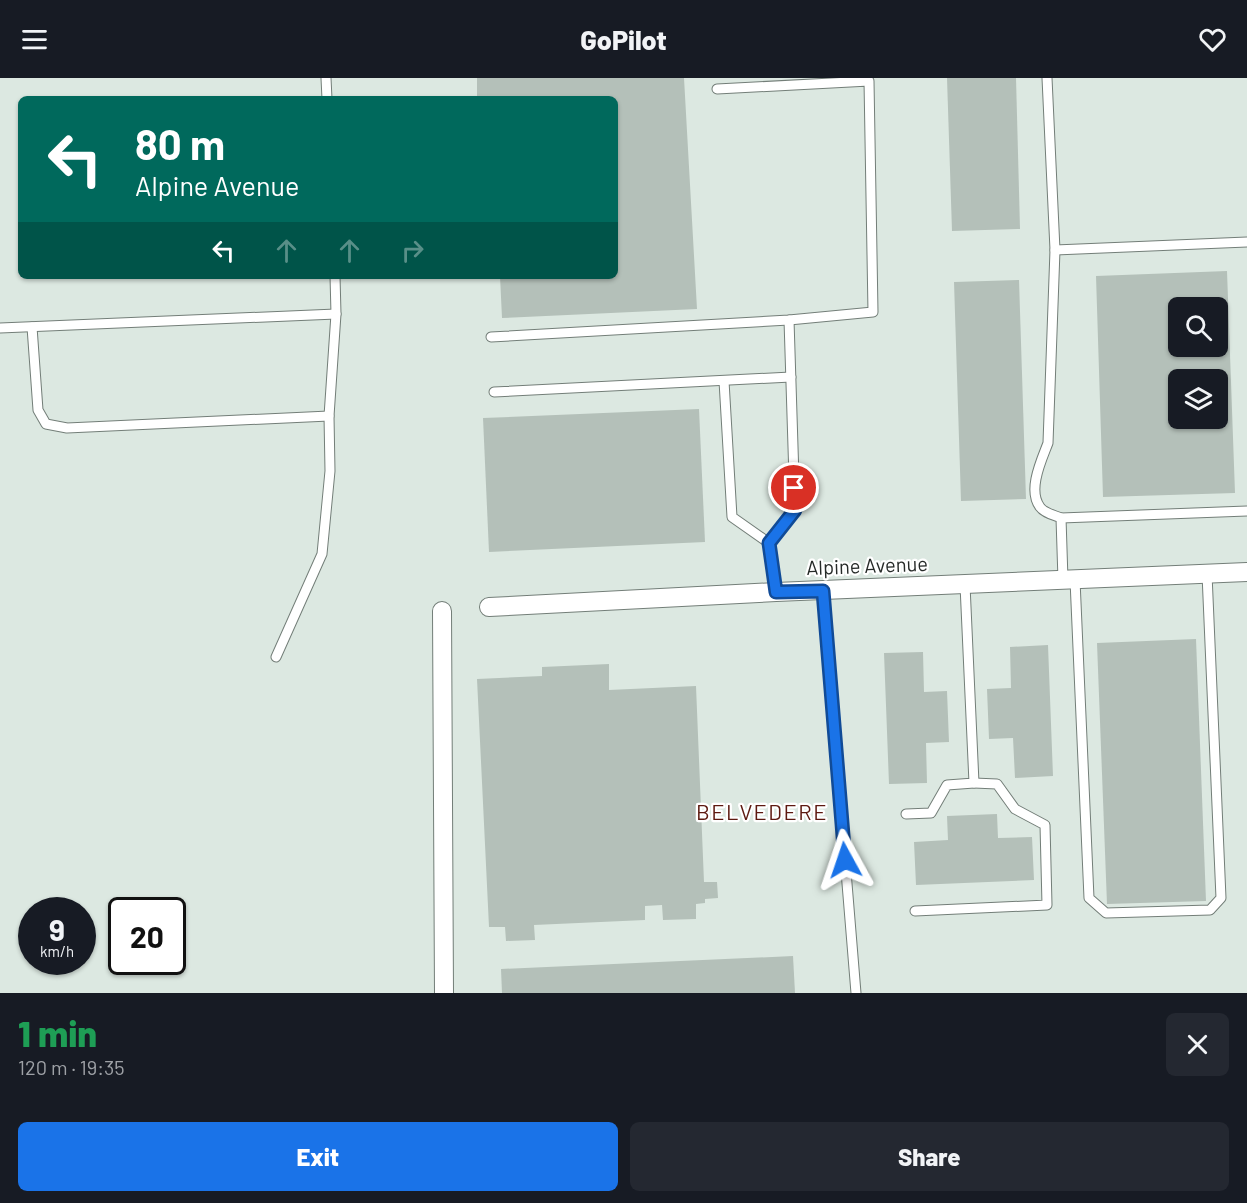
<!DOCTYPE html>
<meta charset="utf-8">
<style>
:root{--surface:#171b24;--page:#242831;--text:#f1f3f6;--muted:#9ea1a6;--accent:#1a73e8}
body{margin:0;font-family:Barlow,sans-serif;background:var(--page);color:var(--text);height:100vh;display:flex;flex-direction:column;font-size:22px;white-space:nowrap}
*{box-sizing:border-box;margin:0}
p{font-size:20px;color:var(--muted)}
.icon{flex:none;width:33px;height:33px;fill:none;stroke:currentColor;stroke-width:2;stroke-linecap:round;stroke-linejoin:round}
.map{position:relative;height:915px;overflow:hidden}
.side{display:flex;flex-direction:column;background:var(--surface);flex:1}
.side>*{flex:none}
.guide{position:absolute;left:18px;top:18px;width:600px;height:183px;border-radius:9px;box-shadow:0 2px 4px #0004;background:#00695c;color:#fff;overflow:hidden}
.buttons{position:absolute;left:1168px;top:219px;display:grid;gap:12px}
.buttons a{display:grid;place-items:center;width:60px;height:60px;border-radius:9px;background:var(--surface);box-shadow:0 2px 4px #0004;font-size:30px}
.speed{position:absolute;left:18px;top:819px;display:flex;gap:12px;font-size:30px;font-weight:700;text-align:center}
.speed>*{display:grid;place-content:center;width:78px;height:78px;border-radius:50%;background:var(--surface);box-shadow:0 2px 4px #0004;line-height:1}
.speed small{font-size:15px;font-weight:400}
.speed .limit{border:3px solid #111;border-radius:9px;background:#fff;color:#111}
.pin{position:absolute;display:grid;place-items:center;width:51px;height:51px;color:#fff;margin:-26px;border:3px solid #fff;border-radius:50%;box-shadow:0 2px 6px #0007}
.me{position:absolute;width:66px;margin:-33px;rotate:355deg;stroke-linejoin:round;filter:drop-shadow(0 0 4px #0008)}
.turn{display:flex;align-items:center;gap:21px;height:126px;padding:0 18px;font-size:27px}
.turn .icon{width:78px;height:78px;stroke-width:2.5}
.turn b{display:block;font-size:42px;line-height:51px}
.lanes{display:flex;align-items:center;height:57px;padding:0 18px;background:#0003;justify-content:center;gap:30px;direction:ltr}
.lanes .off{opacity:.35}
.round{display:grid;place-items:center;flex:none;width:63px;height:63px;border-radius:9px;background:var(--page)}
.head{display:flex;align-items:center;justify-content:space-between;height:102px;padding:0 18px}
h1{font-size:36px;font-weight:800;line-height:45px;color:#1e9e55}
.cta{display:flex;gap:12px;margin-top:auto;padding:12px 18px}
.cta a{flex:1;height:69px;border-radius:9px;background:var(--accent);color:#fff;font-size:24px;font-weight:800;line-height:69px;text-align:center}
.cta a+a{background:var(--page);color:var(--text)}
header{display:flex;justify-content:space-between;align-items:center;height:78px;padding:0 18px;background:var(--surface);font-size:27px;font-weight:800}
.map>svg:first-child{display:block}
.building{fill:#b4c0b9;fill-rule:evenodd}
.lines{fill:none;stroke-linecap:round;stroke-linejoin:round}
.lane-casing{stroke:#737e78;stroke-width:11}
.street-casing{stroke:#737e78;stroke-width:20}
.lane{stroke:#fff;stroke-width:9}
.street{stroke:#fff;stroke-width:18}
.route-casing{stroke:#114b97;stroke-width:15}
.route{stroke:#1a73e8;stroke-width:10}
.labels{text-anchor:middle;stroke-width:4.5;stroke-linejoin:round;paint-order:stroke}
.street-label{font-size:20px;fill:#262a28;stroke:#fff}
.quarter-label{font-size:22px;letter-spacing:1.5px;fill:#5d1910;stroke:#fff}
</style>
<header><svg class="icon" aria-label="menu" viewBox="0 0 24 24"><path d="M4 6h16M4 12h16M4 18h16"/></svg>GoPilot<svg class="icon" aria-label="heart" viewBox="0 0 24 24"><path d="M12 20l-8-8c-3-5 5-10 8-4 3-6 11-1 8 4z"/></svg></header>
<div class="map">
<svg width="1247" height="915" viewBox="0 0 1247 915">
<rect width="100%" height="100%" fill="#dce8e1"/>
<!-- building -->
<g class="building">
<path d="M477,0H684L697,231L502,240L500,198H615V21H477Z"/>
<path d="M947,0H1016L1020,151L952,153Z"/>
<path d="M1227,193L1235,415L1103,419L1096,198ZM1179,230H1218V268H1179ZM1179,302H1218V340H1179Z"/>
<path d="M1019,202L1026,421L961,423L954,204Z"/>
<path d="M699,331L705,464L489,474L483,340Z"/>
<path d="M1196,561L1206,823L1107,826L1097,565Z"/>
<path d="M1048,567L1053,698L1015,700L1013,660L989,661L987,611L1011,610L1010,569Z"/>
<path d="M923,574L924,614L947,613L949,664L926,665L927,705L889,706L884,575Z"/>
<path d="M609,586V612L696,608L704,804H717L718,820L705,821V825L696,826V841L663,842L662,827L645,828V842L534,847L535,862L506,863L505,849H489L477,601L542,598V589Z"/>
<path d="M997,736L998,760L1032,759L1034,802L916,807L914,764L948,762L947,738Z"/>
<path d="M793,878L795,915H502L501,891Z"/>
</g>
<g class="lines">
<!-- lane casing -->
<g class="lane-casing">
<g id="lane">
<path d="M326,0L327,21"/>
<path d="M1047,0L1055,172L1048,365C1042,381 1027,412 1040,429C1044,435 1054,437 1061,440L1063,502"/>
<path d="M1055,172L1247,164"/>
<path d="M32,249L38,332L46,346L67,350L329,338"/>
<path d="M0,250L336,236"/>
<path d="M491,259L789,242L873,234L869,3L717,11"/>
<path d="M724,303L732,439L769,465"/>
<path d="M494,314L791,299"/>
<path d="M1061,440L1247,433"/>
<path d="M1075,502L1089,820L1106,835L1210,832L1221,820L1207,496"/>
<path d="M823,513L856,915"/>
<path d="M776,514L769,465L795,432L789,242"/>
<path d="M276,579L322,476L330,393L329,338L336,236L335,198"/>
<path d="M906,736L931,735L947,707L974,705L965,507"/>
<path d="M915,833L1047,827L1045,747L1015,731L997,706L974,705"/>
</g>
</g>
<!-- street casing -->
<g class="street-casing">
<g id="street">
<path d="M489,529L776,514L1247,494"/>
<path d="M442,533L444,915"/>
</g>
</g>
<!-- lane -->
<use href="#lane" class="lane"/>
<!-- street -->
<use href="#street" class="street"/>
</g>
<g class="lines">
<!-- route casing -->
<g class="route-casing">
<path id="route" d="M794,410L795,432L769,465L776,514L823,513L845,782"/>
</g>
<!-- route -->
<use href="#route" class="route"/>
</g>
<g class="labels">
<!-- street labels -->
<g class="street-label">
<text transform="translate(867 488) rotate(-2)" y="7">Alpine Avenue</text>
</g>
<!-- quarter labels -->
<g class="quarter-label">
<text x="762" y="742">BELVEDERE</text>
</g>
</g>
</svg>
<div class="buttons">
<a><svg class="icon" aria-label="search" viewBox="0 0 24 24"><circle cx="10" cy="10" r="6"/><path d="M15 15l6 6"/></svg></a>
<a><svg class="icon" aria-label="layers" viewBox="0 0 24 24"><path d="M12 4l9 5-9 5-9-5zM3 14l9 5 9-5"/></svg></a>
</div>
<div class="speed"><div>9<small>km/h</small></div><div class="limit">20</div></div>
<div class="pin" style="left:794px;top:410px;background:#d93025"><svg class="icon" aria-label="arrive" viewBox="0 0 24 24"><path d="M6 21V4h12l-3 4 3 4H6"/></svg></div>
<svg class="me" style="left:845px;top:782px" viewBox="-20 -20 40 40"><path d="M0-17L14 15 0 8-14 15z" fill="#1a73e8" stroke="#fff" stroke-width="4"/></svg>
<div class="guide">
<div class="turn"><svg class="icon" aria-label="left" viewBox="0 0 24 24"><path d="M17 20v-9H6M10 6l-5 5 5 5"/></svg><div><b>80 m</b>Alpine Avenue</div></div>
<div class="lanes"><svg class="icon" aria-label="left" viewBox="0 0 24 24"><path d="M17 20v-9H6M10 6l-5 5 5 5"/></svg><svg class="icon off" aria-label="ahead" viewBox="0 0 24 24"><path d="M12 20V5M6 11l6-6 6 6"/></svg><svg class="icon off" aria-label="ahead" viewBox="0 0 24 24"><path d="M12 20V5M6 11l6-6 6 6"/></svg><svg class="icon off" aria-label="right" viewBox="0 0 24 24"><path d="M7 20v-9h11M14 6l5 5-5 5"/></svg></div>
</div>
</div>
<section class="side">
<div class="head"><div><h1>1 min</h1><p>120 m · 19:35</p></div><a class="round"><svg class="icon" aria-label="close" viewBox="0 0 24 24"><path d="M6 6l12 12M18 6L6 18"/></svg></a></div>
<div class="cta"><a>Exit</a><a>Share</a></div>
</section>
